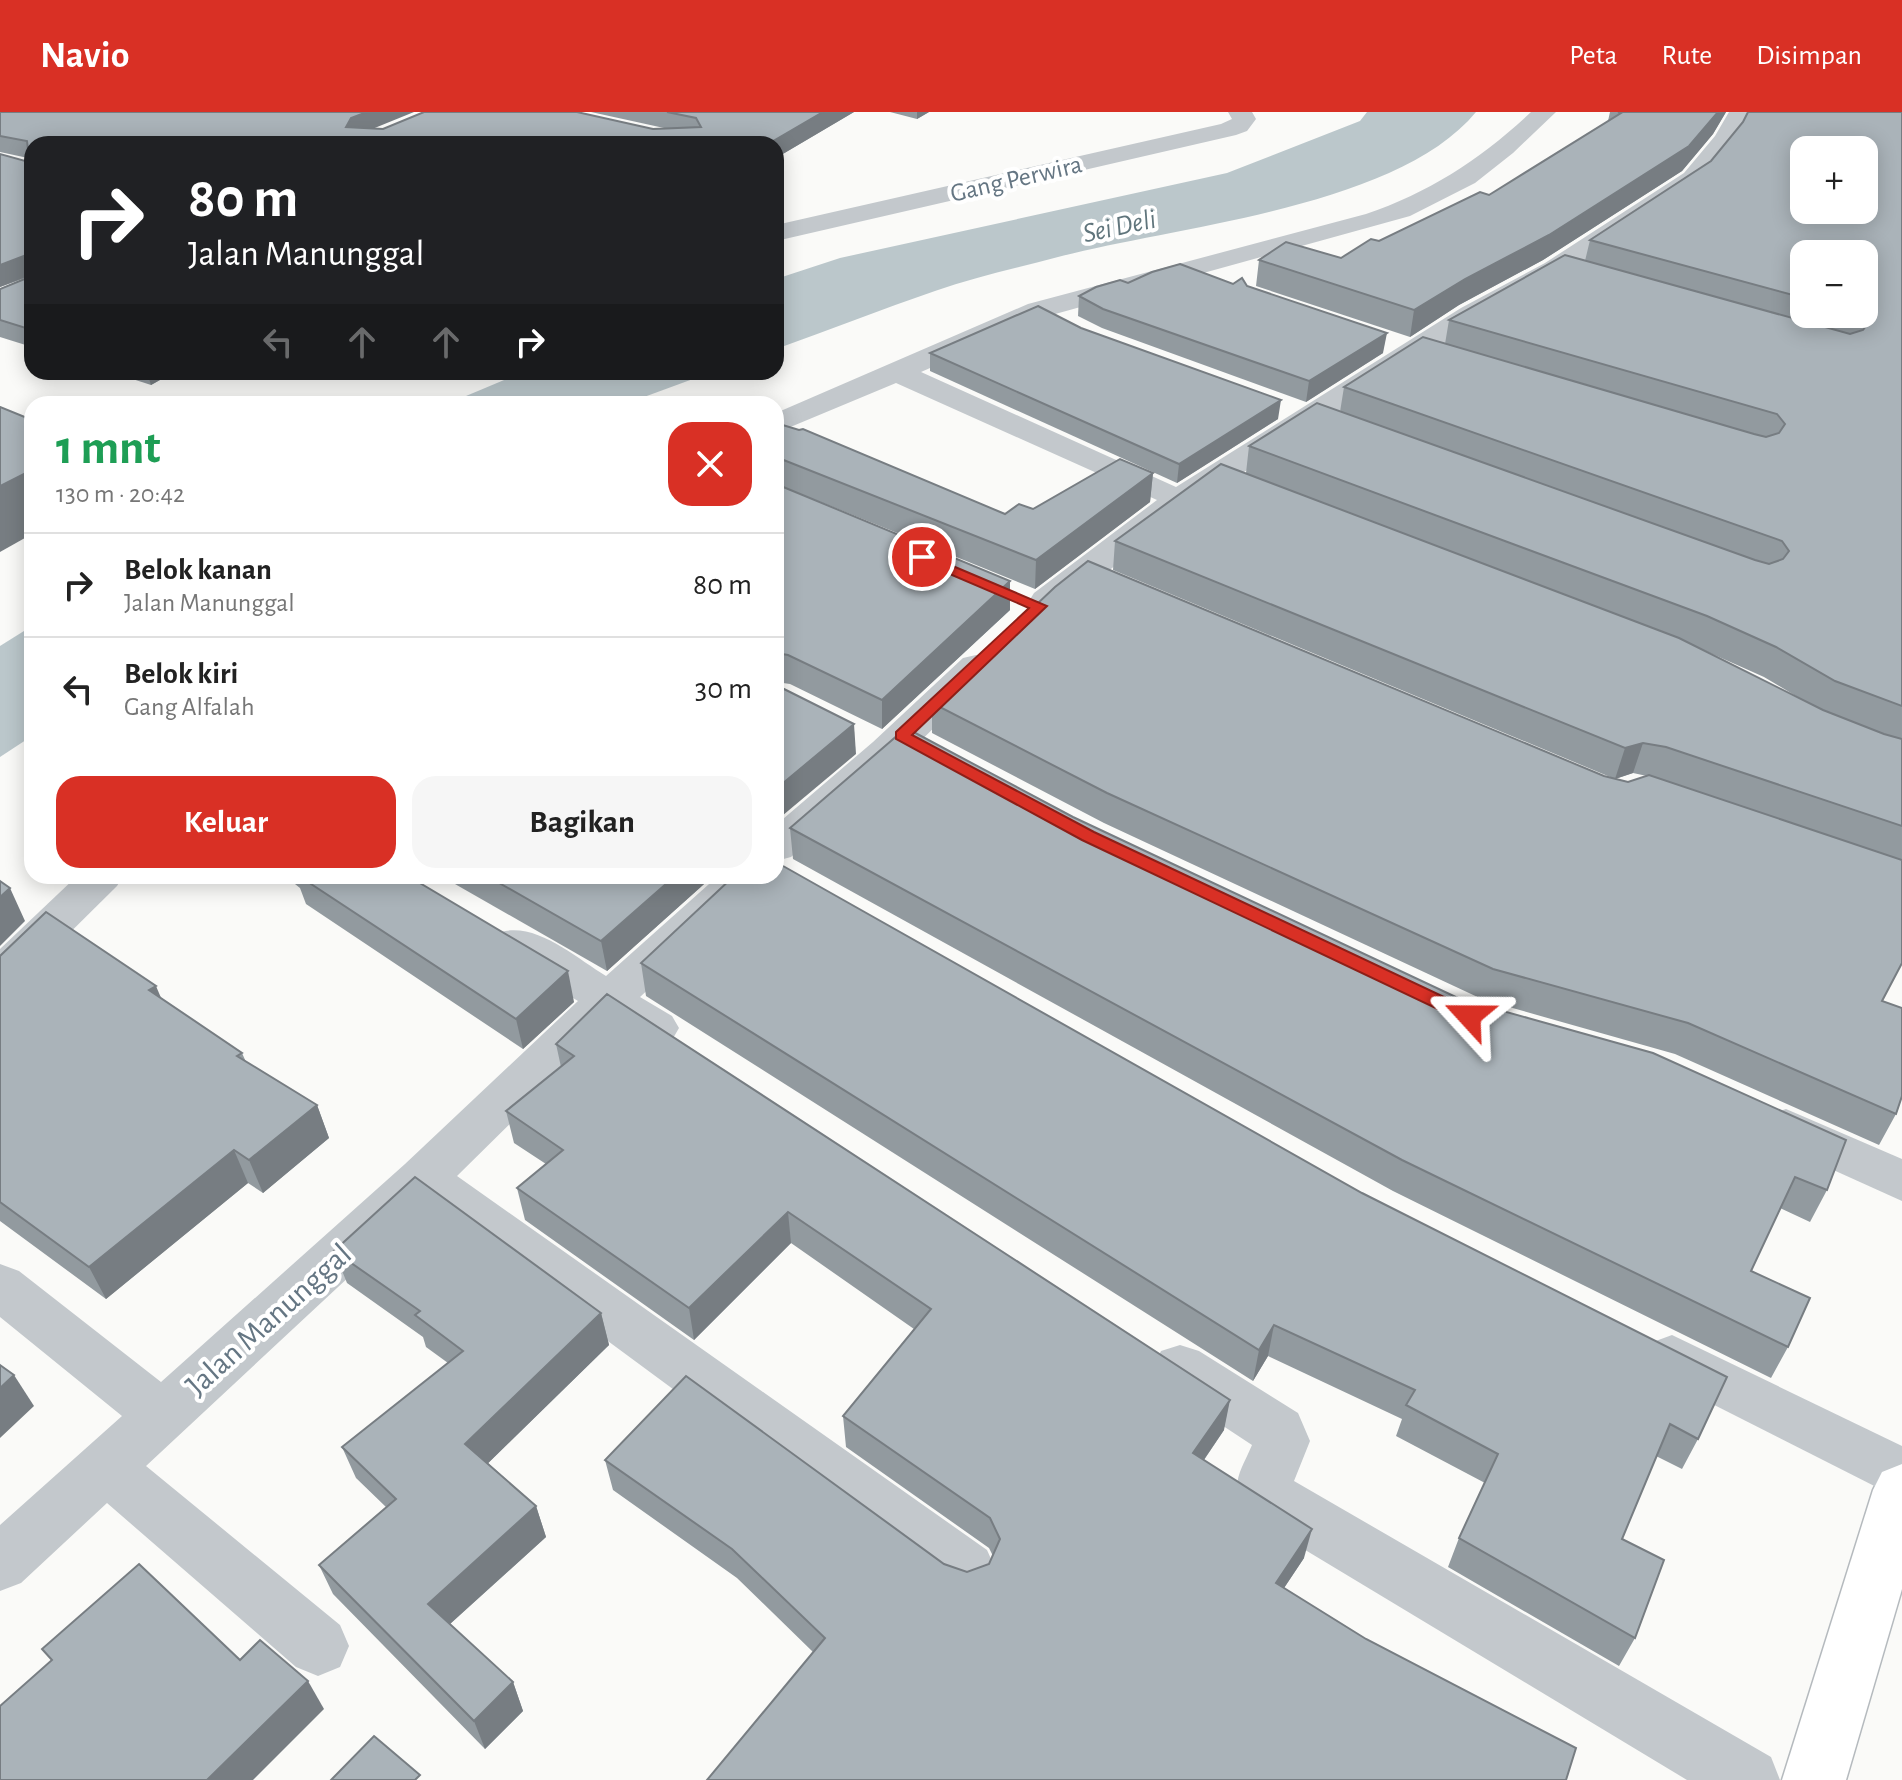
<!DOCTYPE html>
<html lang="id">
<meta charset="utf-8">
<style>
:root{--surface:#fff;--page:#f6f6f6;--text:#222;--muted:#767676;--line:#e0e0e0;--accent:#d93025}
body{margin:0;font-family:"Alegreya Sans",sans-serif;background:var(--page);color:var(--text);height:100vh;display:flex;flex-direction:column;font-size:30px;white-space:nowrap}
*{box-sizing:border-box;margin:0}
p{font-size:26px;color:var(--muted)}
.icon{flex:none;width:44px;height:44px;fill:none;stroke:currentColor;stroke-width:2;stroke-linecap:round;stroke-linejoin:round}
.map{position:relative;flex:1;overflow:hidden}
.details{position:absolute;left:24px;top:284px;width:760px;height:488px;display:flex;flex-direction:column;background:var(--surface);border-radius:24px;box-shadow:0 4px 20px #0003}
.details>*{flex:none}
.hud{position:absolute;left:24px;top:24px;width:760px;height:244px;border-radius:24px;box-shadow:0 4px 20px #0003;background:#202124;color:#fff;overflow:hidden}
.buttons{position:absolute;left:1790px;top:24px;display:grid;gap:16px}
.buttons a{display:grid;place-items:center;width:88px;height:88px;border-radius:16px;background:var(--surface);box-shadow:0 4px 20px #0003;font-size:40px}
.pin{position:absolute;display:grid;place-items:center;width:68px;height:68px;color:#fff;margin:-34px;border:4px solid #fff;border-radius:50%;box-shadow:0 2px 8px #0007}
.me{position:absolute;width:88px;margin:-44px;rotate:294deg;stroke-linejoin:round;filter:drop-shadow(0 0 6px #0008)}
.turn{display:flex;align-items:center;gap:28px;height:168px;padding:0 32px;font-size:36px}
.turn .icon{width:104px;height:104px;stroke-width:2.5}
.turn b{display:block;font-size:56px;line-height:68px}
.lanes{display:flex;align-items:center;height:76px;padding:0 32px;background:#0003;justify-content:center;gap:40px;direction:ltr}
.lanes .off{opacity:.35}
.round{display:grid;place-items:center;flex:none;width:84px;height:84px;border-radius:24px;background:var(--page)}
.head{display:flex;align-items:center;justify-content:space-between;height:136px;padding:0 32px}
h1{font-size:48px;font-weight:700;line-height:60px;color:#1e9e55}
.button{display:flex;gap:16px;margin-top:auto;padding:16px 32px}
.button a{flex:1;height:92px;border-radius:24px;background:var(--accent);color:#fff;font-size:32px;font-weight:700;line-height:92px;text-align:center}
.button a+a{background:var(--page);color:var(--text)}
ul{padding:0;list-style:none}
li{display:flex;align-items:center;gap:24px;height:104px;padding:0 32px;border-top:2px solid var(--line)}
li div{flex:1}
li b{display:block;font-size:30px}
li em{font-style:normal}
header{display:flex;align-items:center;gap:48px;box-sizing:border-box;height:112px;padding:0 40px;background:var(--accent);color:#fff}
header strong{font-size:38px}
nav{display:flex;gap:44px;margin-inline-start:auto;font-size:28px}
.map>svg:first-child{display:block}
.water{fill:#bbc7cb}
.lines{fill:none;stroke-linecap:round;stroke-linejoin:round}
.primary-casing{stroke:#b5babe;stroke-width:3}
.minor{fill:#c3c8cc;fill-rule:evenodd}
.primary{fill:#fff;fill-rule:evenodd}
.wall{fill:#929a9f;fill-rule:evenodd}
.shaded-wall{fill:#777d82}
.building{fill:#aab3b9;stroke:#777d82;stroke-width:2;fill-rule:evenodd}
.route{fill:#d93025;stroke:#8d1f18;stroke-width:2}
.labels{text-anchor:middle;stroke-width:8;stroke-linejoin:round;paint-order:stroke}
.far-street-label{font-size:26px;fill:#657683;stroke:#fff}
.far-water-label{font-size:28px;font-style:italic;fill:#60757c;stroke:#fff}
.street-label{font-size:32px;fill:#657683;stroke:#fff}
</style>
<header>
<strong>Navio</strong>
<nav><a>Peta</a><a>Rute</a><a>Disimpan</a></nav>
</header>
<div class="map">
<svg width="1902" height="1668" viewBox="0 0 1902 1668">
<rect width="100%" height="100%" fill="#fafaf8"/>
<!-- water -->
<g class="water">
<path d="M1367,0H1476C1397,96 1175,114 1058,145C1017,156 975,165 935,179C882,197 829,218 776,237V167L840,146L1227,61L1360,9Z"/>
<path d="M523,260H712L625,292H447Z"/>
<path d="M32,514V624L0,645V534Z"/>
</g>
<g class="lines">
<!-- primary casing -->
<g class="primary-casing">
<path id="primary" d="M1902,1352V1477L1846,1668H1782L1873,1378L1882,1360Z"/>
</g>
<!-- minor -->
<g class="minor">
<path d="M1228,0H1252L1256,7L1247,19L1236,23L776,129V113L1221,12L1232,7Z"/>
<path d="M1531,0H1556L1513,41L1475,71L1410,104L1048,204L921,260L1176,375L1461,196L1545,151L1684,61L1715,24L1729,0H1753L1733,32L1702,71L1565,163L1481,208L1191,394L1060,497L1047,500L1034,497L1029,489L1034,481L1157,388L896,271L776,321V301L1028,192L1366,102C1430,80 1481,47 1531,0Z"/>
<path d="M976,543L989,546L995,554L989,562L901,648L791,745L776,749V713L873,630L963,546Z"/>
<path d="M77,764H123L117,774L16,874L0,879V837Z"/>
<path d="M718,764H765L759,774L640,885L672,904L679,916L672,928C647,935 633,924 612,911L457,1064L987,1438L996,1458L987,1478L966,1486L945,1478L425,1094L146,1354L340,1513L349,1534L340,1555L318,1564L296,1555L107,1391L21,1471L0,1479V1413L122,1304L0,1205V1152L19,1159L161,1270L405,1052L578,889L501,842L495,831L501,820C537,810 576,846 606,864Z"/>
<path d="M1786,997L1902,1047V1089L1769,1029L1762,1016L1769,1003Z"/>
<path d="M1672,1223L1902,1334V1388L1653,1262L1645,1246L1653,1230Z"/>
<path d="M1180,1233L1199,1239L1298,1301L1310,1329L1294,1369L1771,1645L1780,1668H1687L1244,1401C1230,1370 1240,1361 1252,1333L1161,1273L1153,1256L1161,1239Z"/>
</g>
<!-- primary -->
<use href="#primary" class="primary"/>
</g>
<!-- wall -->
<g class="wall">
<path d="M0,0L374,16L653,17L664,16L591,0H854L776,46L32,32V235L0,225V177L27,166L28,165L0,175V42L25,49L28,46L0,40Z"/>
<path d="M890,0H929L917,7Z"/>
<path d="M1610,0H1726L1713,22L1682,59L1543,148L1459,193L1410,225L1256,174L1259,148L1341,146L1489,83L1608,9Z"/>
<path d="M1902,0V851L1882,889L1896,1002L1879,1033L1675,942L1484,888L1104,711L932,621V591L1604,664L1628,670L1647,664L1633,661L1615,667L1113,458L1115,429L1246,361L1249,334L1340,300L1344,275L1445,232L1449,208L1585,149L1590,128ZM1804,142L1864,202H1804ZM1690,532L1764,565L1801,587Z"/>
<path d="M1128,171L1233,172L1247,174L1383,241L1306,290L1102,216L1078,204L1079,184Z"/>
<path d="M1081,216L1278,307L1177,371L930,259V241Z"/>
<path d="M111,260H174L151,273Z"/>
<path d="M776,311L1005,402L1033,397L1153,361L1150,390L1035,477L811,386L1010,469V498L882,617L790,572L776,570Z"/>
<path d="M1073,705L1460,887L1827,1078L1810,1110L1780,1096L1751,1159L1788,1235L1771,1266L1393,1079L793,747L790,716Z"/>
<path d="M285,764H408L574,890L523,937L306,792L300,776Z"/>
<path d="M441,764H713L607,859Z"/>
<path d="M734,764L1698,1327L1682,1357L1656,1344L1622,1427L1635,1526L1619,1554L1448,1455L1459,1426L1485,1371L1396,1324L1402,1307L1268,1244L1253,1269L646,884L641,851Z"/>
<path d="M0,844L161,886L242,941L246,950L317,993L329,1026L263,1081L248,1071L106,1187L0,1109Z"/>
<path d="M556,932L1224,1318L1204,1348L1304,1446L1284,1476L813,1540L737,1466L613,1378L605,1348L967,1460L989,1452L993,1444L989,1436L846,1335L843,1304L914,1217L791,1131L694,1228L525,1108L517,1076L546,1052L514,1031L506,999L561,955Z"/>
<path d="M334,1139L601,1201L609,1233L488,1351L536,1394L546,1425L450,1512L513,1570L523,1599L485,1637L333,1482L319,1453L386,1395L356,1366L342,1335L448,1251L426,1235L423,1225L347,1171Z"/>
</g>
<!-- shaded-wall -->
<g class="shaded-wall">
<path d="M367,0H414L355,24L346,15L351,6Z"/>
<path d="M823,0H854L776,46V32H768Z"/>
<path d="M917,0H929L917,7Z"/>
<path d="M1718,0H1726L1713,22L1682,59L1543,148L1459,193L1410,225L1414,198Z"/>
<path d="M776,48H777L778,66L776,67Z"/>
<path d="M24,144L31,163L0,175V153Z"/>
<path d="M1387,221L1383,241L1306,290L1309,269Z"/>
<path d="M147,260H174L151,273Z"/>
<path d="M1281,288L1278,307L1177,371L1179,352Z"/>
<path d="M32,358V422L0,440V374Z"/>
<path d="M1153,361L1150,390L1035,477L1036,448Z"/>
<path d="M1010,469V498L882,617V588Z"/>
<path d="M854,612L856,642L776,709V677Z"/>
<path d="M1643,631L1633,661L1615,667L1625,636Z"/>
<path d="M675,764H713L607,859L601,829Z"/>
<path d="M10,776L25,809L0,834V785Z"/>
<path d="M568,859L574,890L523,937L516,907Z"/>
<path d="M156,874L170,907L149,878Z"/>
<path d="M317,993L329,1026L263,1081L249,1048Z"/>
<path d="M234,1038L248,1071L106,1187L89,1155Z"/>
<path d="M788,1100L791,1131L694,1228L689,1196Z"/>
<path d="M601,1201L609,1233L476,1363L465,1332Z"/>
<path d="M1274,1213L1268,1244L1253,1269L1259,1238Z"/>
<path d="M14,1263L34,1294L0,1326V1276Z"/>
<path d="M1230,1288L1224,1318L1188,1371L1193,1341Z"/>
<path d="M536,1394L546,1425L440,1521L428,1492Z"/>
<path d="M1312,1417L1304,1446L1268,1500L1276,1471Z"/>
<path d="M308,1569L324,1597L253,1668H207Z"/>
<path d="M513,1570L523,1599L485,1637L474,1609Z"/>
</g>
<!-- building -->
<g class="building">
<path d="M0,0H367L351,6L346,15L383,17L424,0H577L653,17L701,15L696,6L667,0H823L768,32H32V218L0,208V177L27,166L28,147L24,144L0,153V42L25,49L29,46L27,29L0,24Z"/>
<path d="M1618,0H1718L1689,34L1549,123L1465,167L1414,198L1259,148L1286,130L1341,146L1371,127L1379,129L1480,80L1489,83L1621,1Z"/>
<path d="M1748,0H1902V594L1835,569L1776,535L1707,504L1249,334L1317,291L1755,448L1769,452L1783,447L1789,439L1782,429L1344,275L1423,225L1754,322L1766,325L1779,321L1785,312L1777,302L1449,208L1565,143L1850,222L1863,218L1869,210L1862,202H1864V142H1804V186L1590,128L1711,49L1743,10ZM1804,38H1864V98H1804Z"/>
<path d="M1180,152L1233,172L1242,166L1247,174L1387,221L1309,269L1103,197L1079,184L1096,175L1120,168L1128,171L1152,160Z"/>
<path d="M1038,194L1081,216L1281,288L1179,352L930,241Z"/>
<path d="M0,295L32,308V358L0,374Z"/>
<path d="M776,311L799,318L803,317L1005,402L1019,392L1033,397L1120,347L1153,361L1036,448L776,345Z"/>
<path d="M1221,352L1679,526L1823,598L1884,622L1902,627V714L1666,635L1643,631L1625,636L1115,429Z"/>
<path d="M776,372L1010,469L882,588L788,543L776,541Z"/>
<path d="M1088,449L1604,664L1628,670L1649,663L1902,748V851L1882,889L1902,896V984L1896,1002L1688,911L1493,857L1107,681L932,591L1055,475Z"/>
<path d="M776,573L854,612L776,677Z"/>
<path d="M906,616L1073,705L1460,887L1653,941L1846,1028L1827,1078L1795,1065L1751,1159L1810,1186L1788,1235L1402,1048L790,716Z"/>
<path d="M776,750L1362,1081L1727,1265L1698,1327L1670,1312L1622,1427L1664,1448L1635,1526L1459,1426L1498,1342L1406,1293L1415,1278L1274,1213L1259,1238L641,851L734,764H776Z"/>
<path d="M299,764H408L568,859L516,907Z"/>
<path d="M487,764H675L601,829Z"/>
<path d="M0,769L10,776L0,785Z"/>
<path d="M46,800L156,874L149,878L242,941L237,944L317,993L249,1048L234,1038L89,1155L0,1090V844Z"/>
<path d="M607,882L1230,1288L1193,1341L1312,1417L1276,1471L1366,1527L1576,1636L1566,1668H707L825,1526L732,1437L605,1348L686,1264L944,1452L967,1460L989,1452L1000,1427L990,1406L843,1304L931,1197L788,1100L689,1196L517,1076L563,1038L506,999L574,944L556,932Z"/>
<path d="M415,1065L601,1201L465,1332L536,1394L428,1492L513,1570L474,1609L319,1453L396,1387L342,1335L463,1239L415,1203L420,1199L334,1139Z"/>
<path d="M0,1253L14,1263L0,1276Z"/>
<path d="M139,1452L240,1548L260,1528L308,1569L207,1668H0V1594L52,1548L42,1537Z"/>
<path d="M374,1624L420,1663L415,1668H331Z"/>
</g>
<!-- route -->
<path class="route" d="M922,441L1047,494L912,623L1094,720L1476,900L1479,904L1476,909H1463L1082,728L896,627V620L1029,496L917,448V442Z"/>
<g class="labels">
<!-- far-street labels -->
<g class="far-street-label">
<text transform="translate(1016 66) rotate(-13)" y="9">Gang Perwira</text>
</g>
<!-- far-water labels -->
<g class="far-water-label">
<text transform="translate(1119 113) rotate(-12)" y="10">Sei Deli</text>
</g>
<!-- street labels -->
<g class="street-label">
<text transform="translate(268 1207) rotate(-42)" y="11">Jalan Manunggal</text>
</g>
</g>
</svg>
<div class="buttons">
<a>+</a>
<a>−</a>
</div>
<div class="pin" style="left:922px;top:445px;background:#d93025"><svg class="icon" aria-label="arrive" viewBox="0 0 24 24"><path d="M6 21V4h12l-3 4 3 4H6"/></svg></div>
<svg class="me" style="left:1469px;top:904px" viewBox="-20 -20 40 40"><path d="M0-17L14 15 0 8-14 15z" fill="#d93025" stroke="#fff" stroke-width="4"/></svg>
<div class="hud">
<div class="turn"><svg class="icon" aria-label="right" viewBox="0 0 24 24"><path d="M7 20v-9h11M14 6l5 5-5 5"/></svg><div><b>80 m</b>Jalan Manunggal</div></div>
<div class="lanes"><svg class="icon off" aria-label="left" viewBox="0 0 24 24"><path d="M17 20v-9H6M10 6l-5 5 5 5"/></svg><svg class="icon off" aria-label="ahead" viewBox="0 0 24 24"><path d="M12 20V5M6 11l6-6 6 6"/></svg><svg class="icon off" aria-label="ahead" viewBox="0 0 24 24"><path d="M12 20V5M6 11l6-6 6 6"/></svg><svg class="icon" aria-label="right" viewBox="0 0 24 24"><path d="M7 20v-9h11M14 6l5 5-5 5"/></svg></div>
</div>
<section class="details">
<div class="head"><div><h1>1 mnt</h1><p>130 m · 20:42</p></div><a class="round" style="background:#d93025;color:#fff"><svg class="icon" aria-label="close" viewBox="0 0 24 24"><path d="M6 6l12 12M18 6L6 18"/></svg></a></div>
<ul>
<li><svg class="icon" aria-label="right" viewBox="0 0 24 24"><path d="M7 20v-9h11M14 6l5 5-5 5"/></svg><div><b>Belok kanan</b><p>Jalan Manunggal</p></div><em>80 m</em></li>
<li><svg class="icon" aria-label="left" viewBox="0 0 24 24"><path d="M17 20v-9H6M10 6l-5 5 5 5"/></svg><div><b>Belok kiri</b><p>Gang Alfalah</p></div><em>30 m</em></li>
</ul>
<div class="button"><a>Keluar</a><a>Bagikan</a></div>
</section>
</div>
